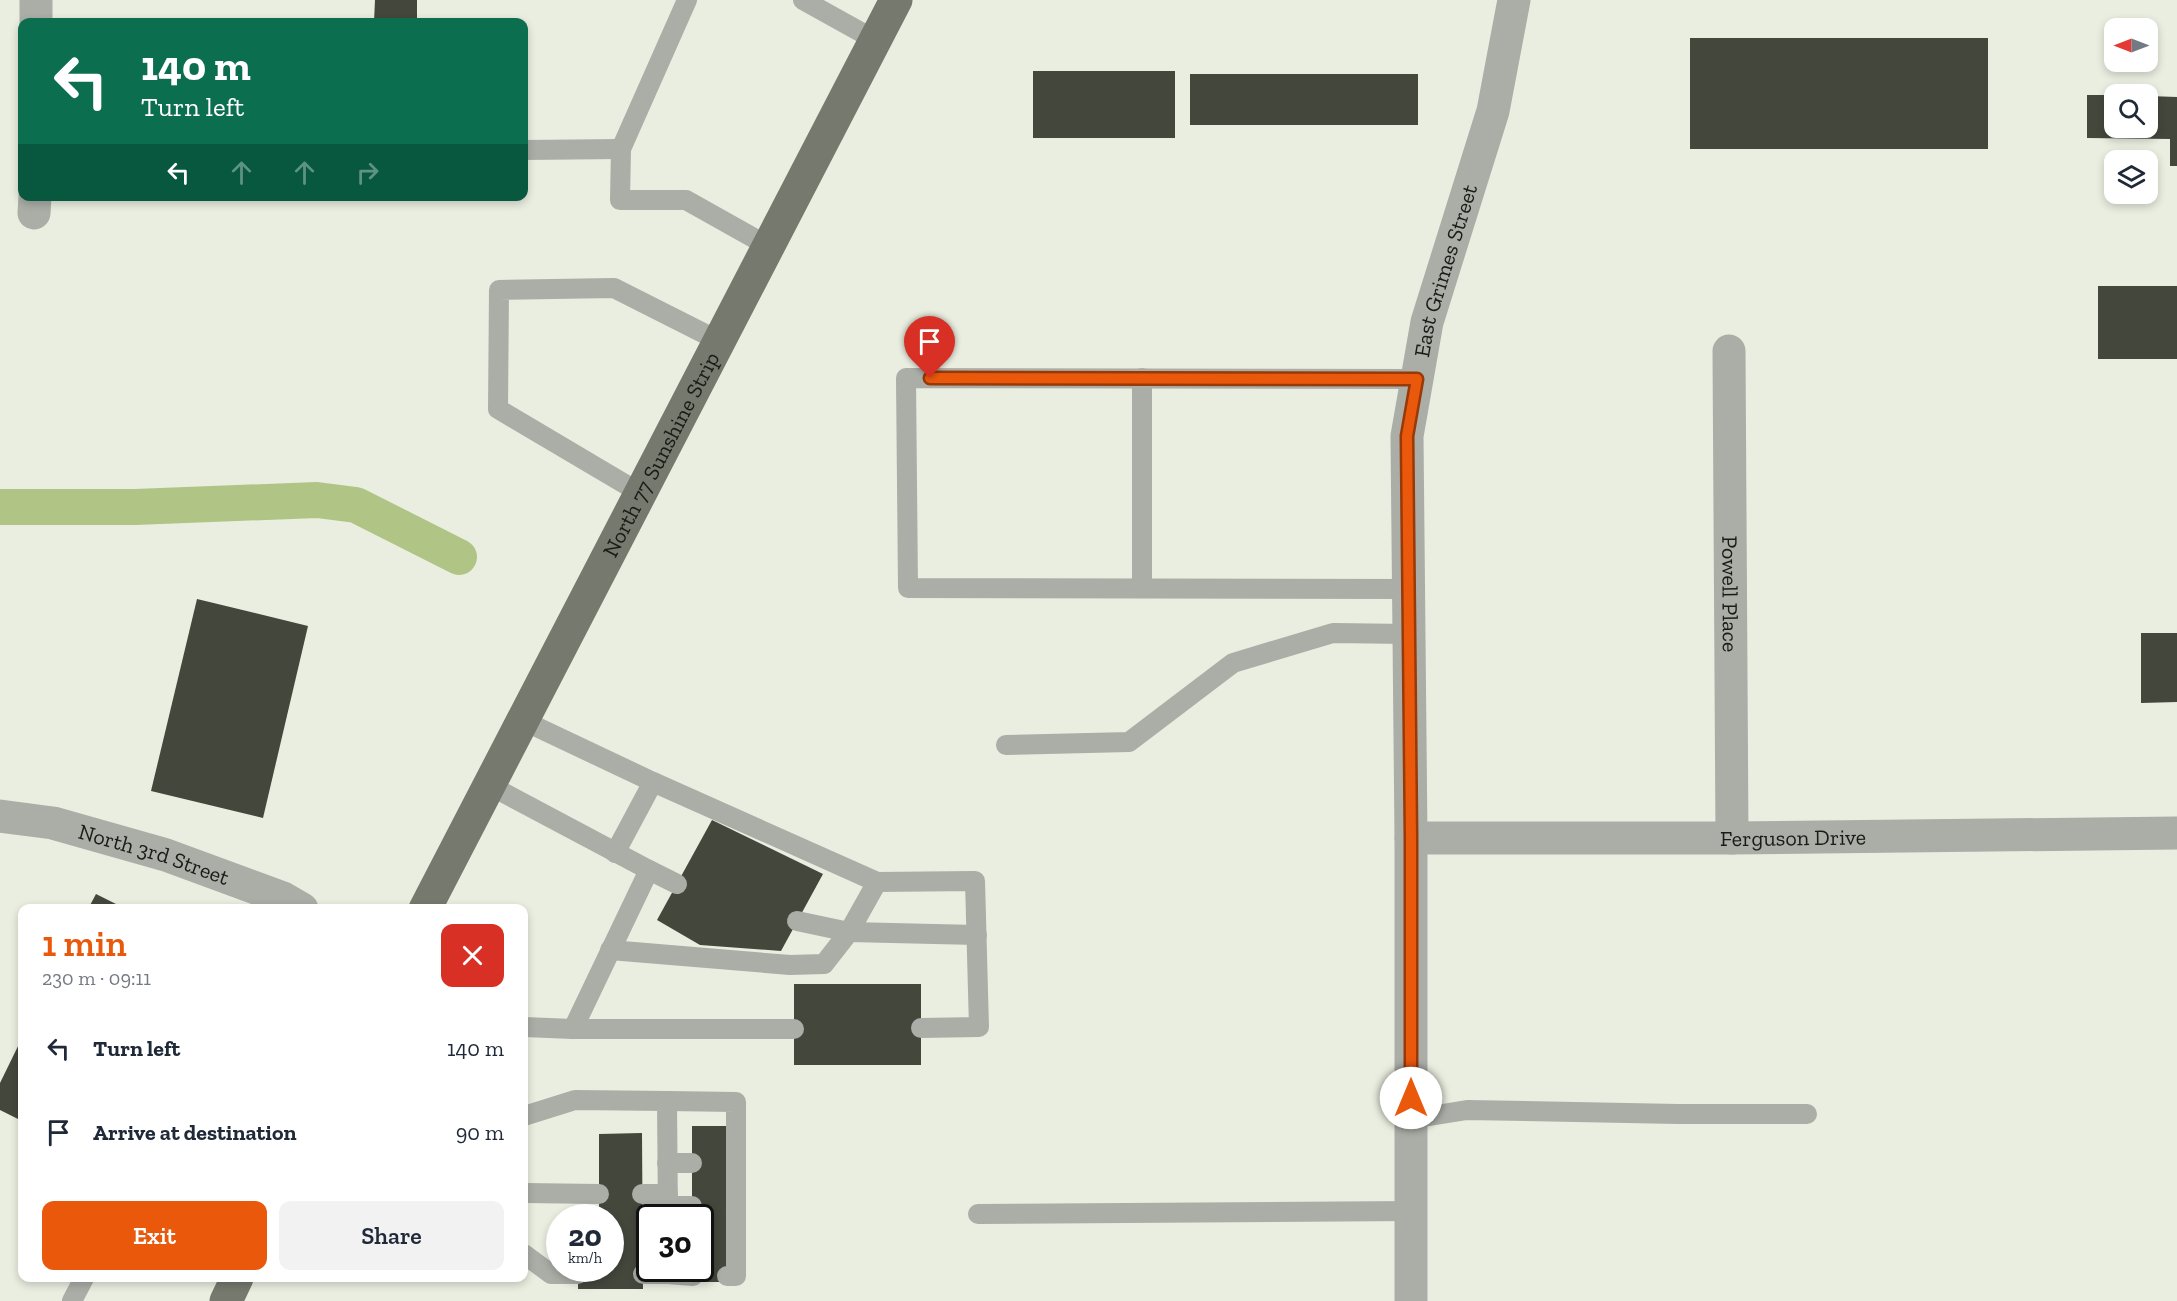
<!DOCTYPE html>
<meta charset="utf-8">
<style>
:root{--surface:#fff;--page:#f2f2f3;--text:#1f2937;--muted:#747a83;--accent:#ea580c}
body{margin:0;font-family:"Zilla Slab",serif;background:var(--page);color:var(--text);height:100vh;display:flex;flex-direction:column;font-size:22px;white-space:nowrap}
*{box-sizing:border-box;margin:0}
p{font-size:20px;color:var(--muted)}
.icon{flex:none;width:33px;height:33px;fill:none;stroke:currentColor;stroke-width:2;stroke-linecap:round;stroke-linejoin:round}
.map{position:relative;flex:1;overflow:hidden}
.drawer{position:absolute;left:18px;top:904px;width:510px;height:378px;display:flex;flex-direction:column;background:var(--surface);border-radius:12px;box-shadow:0 3px 9px #0003}
.drawer>*{flex:none}
.top-card{position:absolute;left:18px;top:18px;width:510px;height:183px;border-radius:12px;box-shadow:0 3px 9px #0003;background:#0b6e4f;color:#fff;overflow:hidden}
.needle{width:39px;rotate:270deg}
.fabs{position:absolute;left:2104px;top:18px;display:grid;gap:12px}
.fabs a{display:grid;place-items:center;width:54px;height:54px;border-radius:12px;background:var(--surface);box-shadow:0 3px 9px #0003;font-size:30px}
.speed{position:absolute;left:546px;top:1204px;display:flex;gap:12px;font-size:30px;font-weight:700;text-align:center}
.speed>*{display:grid;place-content:center;width:78px;height:78px;border-radius:50%;background:var(--surface);box-shadow:0 3px 9px #0003;line-height:1}
.speed small{font-size:15px;font-weight:400}
.speed .limit{border:3px solid #111;border-radius:9px;background:#fff;color:#111}
.pin{position:absolute;display:grid;place-items:center;width:51px;height:51px;color:#fff;margin:-62px -26px;border-radius:50% 50% 50% 0;rotate:-45deg;box-shadow:0 0 6px #0007}
.pin .icon{rotate:45deg}
.me{position:absolute;width:66px;margin:-33px;rotate:0deg;stroke-linejoin:round;filter:drop-shadow(0 0 4px #0008)}
.turn{display:flex;align-items:center;gap:21px;height:126px;padding:0 24px;font-size:27px}
.turn .icon{width:78px;height:78px;stroke-width:2.5}
.turn b{display:block;font-size:42px;line-height:51px}
.lanes{display:flex;align-items:center;height:57px;padding:0 24px;background:#0003;justify-content:center;gap:30px;direction:ltr}
.lanes .off{opacity:.35}
.round{display:grid;place-items:center;flex:none;width:63px;height:63px;border-radius:12px;background:var(--page)}
.headline{display:flex;align-items:center;justify-content:space-between;height:102px;padding:0 24px}
h1{font-size:36px;font-weight:600;line-height:45px;color:var(--accent)}
.cta{display:flex;gap:12px;margin-top:auto;padding:12px 24px}
.cta a{flex:1;height:69px;border-radius:12px;background:var(--accent);color:#fff;font-size:24px;font-weight:600;line-height:69px;text-align:center}
.cta a+a{background:var(--page);color:var(--text)}
ul{padding:0;list-style:none}
li{display:flex;align-items:center;gap:18px;height:84px;padding:0 24px}
li div{flex:1}
li b{display:block;font-size:22px}
li em{font-style:normal}
.map>svg:first-child{display:block}
.lines{fill:none;stroke-linecap:round;stroke-linejoin:round}
.canal{stroke:#b0c585;stroke-width:36}
.building{fill:#43473c}
.lane{stroke:#abada7;stroke-width:20}
.street{stroke:#abada7;stroke-width:33}
.primary{stroke:#75796e;stroke-width:33}
.route-casing{stroke:#983908;stroke-width:15}
.route{stroke:#ea580c;stroke-width:10}
.labels{text-anchor:middle;stroke-width:6;stroke-linejoin:round;paint-order:stroke}
.street-label{font-size:22px;fill:#191b16;stroke:#f6fced}
</style>
<div class="map">
<svg width="2177" height="1301" viewBox="0 0 2177 1301">
<rect width="100%" height="100%" fill="#e9eee0"/>
<g class="lines">
<!-- canal -->
<path class="canal" d="M0,507H135L317,500L356,505L459,557"/>
</g>
<!-- building -->
<g class="building">
<path d="M375,0H417V22H374Z"/>
<rect x="1690" y="38" width="298" height="111"/>
<rect x="1033" y="71" width="142" height="67"/>
<rect x="1190" y="74" width="228" height="51"/>
<path d="M2087,95H2115V128H2148V96L2177,97V166H2170V139L2087,138Z"/>
<rect x="2098" y="286" width="79" height="73"/>
<path d="M197,599L308,626L263,818L151,791Z"/>
<path d="M2141,633H2177V702L2141,703Z"/>
<path d="M712,820L823,874L781,951L700,945L657,920Z"/>
<path d="M96,894L126,909H88Z"/>
<rect x="794" y="984" width="127" height="81"/>
<path d="M22,1038V1121L0,1110V1083Z"/>
<path d="M692,1126H726L727,1282H693V1269H700V1218H692Z"/>
<path d="M642,1133L643,1289H578V1269H610V1218H599V1134Z"/>
</g>
<g class="lines">
<!-- lane -->
<g class="lane">
<path d="M687,0L621,149L620,200H686L768,246"/>
<path d="M803,0L875,40"/>
<path d="M524,150L621,149"/>
<path d="M1142,378V588"/>
<path d="M640,493L498,409L499,290L614,288L719,341"/>
<path d="M1408,589L908,588L906,378L1417,379"/>
<path d="M522,720L653,782L877,882L975,881L979,1027L921,1028"/>
<path d="M1006,745L1129,742L1233,663L1333,633L1408,634"/>
<path d="M489,785L649,870L573,1029"/>
<path d="M615,853L653,782"/>
<path d="M649,870L677,884"/>
<path d="M797,921L849,932L977,935"/>
<path d="M610,950L790,965L824,964L849,932L877,882"/>
<path d="M524,1027L573,1029H794"/>
<path d="M667,1101L736,1102V1276H727"/>
<path d="M524,1116L575,1100L667,1101L668,1218"/>
<path d="M1411,1119L1467,1110L1678,1114H1807"/>
<path d="M667,1163H692"/>
<path d="M524,1193L599,1194"/>
<path d="M642,1194H668"/>
<path d="M668,1206H692"/>
<path d="M978,1214L1411,1211"/>
<path d="M524,1254L551,1274H578"/>
<path d="M668,1269V1274L693,1276"/>
<path d="M643,1274H668"/>
<path d="M72,1301L84,1278"/>
</g>
<!-- street -->
<g class="street">
<path d="M36,22V0"/>
<path d="M34,213L35,196"/>
<path id="s1" d="M1729,351L1732,838"/>
<path id="s2" d="M0,816L53,823L166,855L283,898L302,909"/>
<path id="s3" d="M1411,838H1732L2177,833"/>
<path id="s4" d="M1411,1301V838L1407,436L1427,322L1493,111L1514,0"/>
</g>
<!-- primary -->
<g class="primary">
<path id="s5" d="M425,909L896,0"/>
<path d="M226,1301L237,1278"/>
</g>
</g>
<g class="lines">
<!-- route casing -->
<g class="route-casing">
<path id="route" d="M930,378L1417,379L1407,436L1411,838V1098"/>
</g>
<!-- route -->
<use href="#route" class="route"/>
</g>
<g class="labels">
<!-- street labels -->
<g class="street-label">
<text dy="8" stroke="none"><textPath href="#s4" startOffset="1035">East Grimes Street</textPath></text>
<text dy="8" stroke="none"><textPath href="#s5" startOffset="512">North 77 Sunshine Strip</textPath></text>
<text dy="8" stroke="none"><textPath href="#s1" startOffset="243">Powell Place</textPath></text>
<text dy="8" stroke="none"><textPath href="#s3" startOffset="382">Ferguson Drive</textPath></text>
<text dy="8" stroke="none"><textPath href="#s2" startOffset="159">North 3rd Street</textPath></text>
</g>
</g>
</svg>
<div class="fabs">
<a><svg class="needle" viewBox="-14 -14 28 28"><path d="M0-13l5 13h-10z" fill="#e53935"/><path d="M0 13l5-13h-10z" fill="#747a83"/></svg></a>
<a><svg class="icon" aria-label="search" viewBox="0 0 24 24"><circle cx="10" cy="10" r="6"/><path d="M15 15l6 6"/></svg></a>
<a><svg class="icon" aria-label="layers" viewBox="0 0 24 24"><path d="M12 4l9 5-9 5-9-5zM3 14l9 5 9-5"/></svg></a>
</div>
<div class="speed"><div>20<small>km/h</small></div><div class="limit">30</div></div>
<div class="pin" style="left:930px;top:378px;background:#d93025"><svg class="icon" aria-label="arrive" viewBox="0 0 24 24"><path d="M6 21V4h12l-3 4 3 4H6"/></svg></div>
<svg class="me" style="left:1411px;top:1098px" viewBox="-20 -20 40 40"><circle r="19" fill="#fff"/><path d="M0-13L10 11 0 6-10 11z" fill="#ea580c"/></svg>
<div class="top-card">
<div class="turn"><svg class="icon" aria-label="left" viewBox="0 0 24 24"><path d="M17 20v-9H6M10 6l-5 5 5 5"/></svg><div><b>140 m</b>Turn left</div></div>
<div class="lanes"><svg class="icon" aria-label="left" viewBox="0 0 24 24"><path d="M17 20v-9H6M10 6l-5 5 5 5"/></svg><svg class="icon off" aria-label="ahead" viewBox="0 0 24 24"><path d="M12 20V5M6 11l6-6 6 6"/></svg><svg class="icon off" aria-label="ahead" viewBox="0 0 24 24"><path d="M12 20V5M6 11l6-6 6 6"/></svg><svg class="icon off" aria-label="right" viewBox="0 0 24 24"><path d="M7 20v-9h11M14 6l5 5-5 5"/></svg></div>
</div>
<section class="drawer">
<div class="headline"><div><h1>1 min</h1><p>230 m · 09:11</p></div><a class="round" style="background:#d93025;color:#fff"><svg class="icon" aria-label="close" viewBox="0 0 24 24"><path d="M6 6l12 12M18 6L6 18"/></svg></a></div>
<ul>
<li><svg class="icon" aria-label="left" viewBox="0 0 24 24"><path d="M17 20v-9H6M10 6l-5 5 5 5"/></svg><div><b>Turn left</b></div><em>140 m</em></li>
<li><svg class="icon" aria-label="arrive" viewBox="0 0 24 24"><path d="M6 21V4h12l-3 4 3 4H6"/></svg><div><b>Arrive at destination</b></div><em>90 m</em></li>
</ul>
<div class="cta"><a>Exit</a><a>Share</a></div>
</section>
</div>
